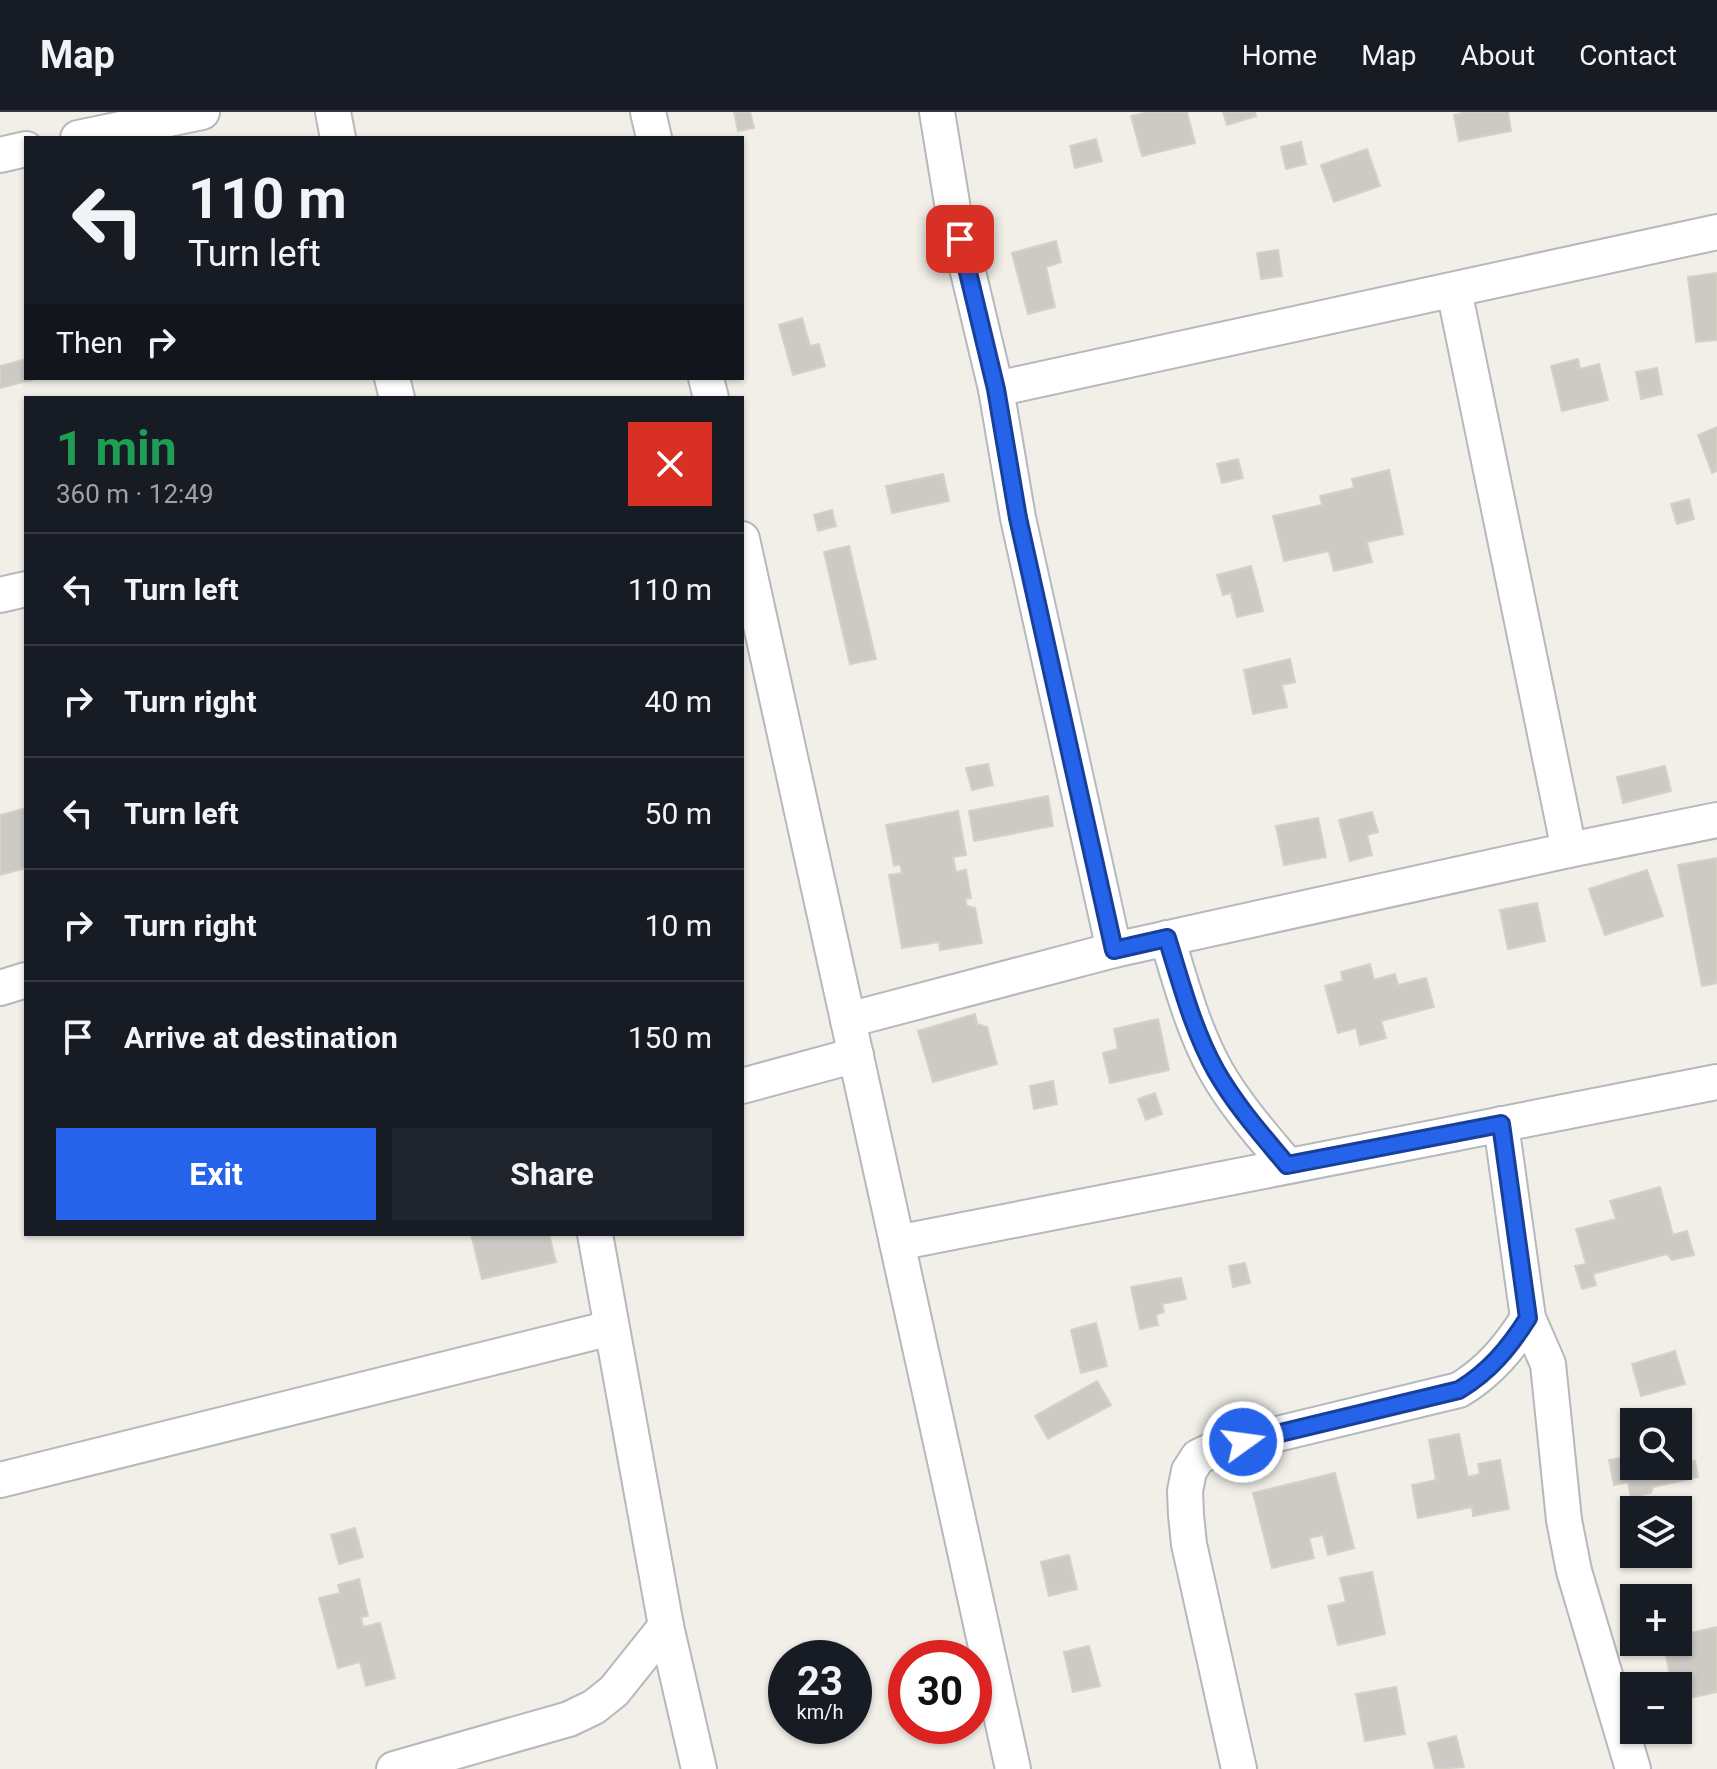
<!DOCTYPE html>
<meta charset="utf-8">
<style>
:root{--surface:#171b24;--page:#20242c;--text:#f1f3f6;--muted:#9ea1a6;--line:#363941;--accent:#2563eb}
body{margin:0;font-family:Roboto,sans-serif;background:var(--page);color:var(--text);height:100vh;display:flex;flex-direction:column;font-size:30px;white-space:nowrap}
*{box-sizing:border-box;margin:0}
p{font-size:26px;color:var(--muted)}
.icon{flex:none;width:44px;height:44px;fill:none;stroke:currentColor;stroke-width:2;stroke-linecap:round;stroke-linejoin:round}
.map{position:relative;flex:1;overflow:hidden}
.panel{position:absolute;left:24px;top:284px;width:720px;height:840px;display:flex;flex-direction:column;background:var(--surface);border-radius:0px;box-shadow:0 2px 6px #0004}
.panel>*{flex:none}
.guide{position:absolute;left:24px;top:24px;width:720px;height:244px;border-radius:0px;box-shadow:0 2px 6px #0004;background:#171b24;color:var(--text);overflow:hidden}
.buttons{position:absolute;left:1620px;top:1296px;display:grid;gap:16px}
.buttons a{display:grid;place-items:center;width:72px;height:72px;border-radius:0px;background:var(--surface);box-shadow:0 2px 6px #0004;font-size:40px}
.speed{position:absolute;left:768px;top:1528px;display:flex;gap:16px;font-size:40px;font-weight:700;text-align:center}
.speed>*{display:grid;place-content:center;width:104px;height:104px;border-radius:50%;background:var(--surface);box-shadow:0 2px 6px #0004;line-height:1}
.speed small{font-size:20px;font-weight:400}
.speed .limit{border:12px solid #d22;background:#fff;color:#111}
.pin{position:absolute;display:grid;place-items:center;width:68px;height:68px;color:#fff;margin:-34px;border-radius:16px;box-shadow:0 4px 12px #0006}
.me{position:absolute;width:88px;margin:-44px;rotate:76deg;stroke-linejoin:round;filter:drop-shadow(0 0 6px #0008)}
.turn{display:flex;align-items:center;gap:28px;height:168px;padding:0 32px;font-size:36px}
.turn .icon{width:104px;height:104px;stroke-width:2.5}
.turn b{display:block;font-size:56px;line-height:68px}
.then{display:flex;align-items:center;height:76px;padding:0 32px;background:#0003;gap:16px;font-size:30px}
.round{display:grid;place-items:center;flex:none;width:84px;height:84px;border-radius:0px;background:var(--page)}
.overview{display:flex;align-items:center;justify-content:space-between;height:136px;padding:0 32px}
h1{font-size:48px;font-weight:700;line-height:60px;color:#1e9e55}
.button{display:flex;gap:16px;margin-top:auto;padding:16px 32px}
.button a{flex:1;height:92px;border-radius:0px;background:var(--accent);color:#fff;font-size:32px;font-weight:700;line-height:92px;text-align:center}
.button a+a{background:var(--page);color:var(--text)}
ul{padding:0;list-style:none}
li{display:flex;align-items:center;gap:24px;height:112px;padding:0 32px;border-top:2px solid var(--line)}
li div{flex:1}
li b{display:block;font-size:30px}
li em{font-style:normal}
header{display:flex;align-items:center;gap:48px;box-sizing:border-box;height:112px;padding:0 40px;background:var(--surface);border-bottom:2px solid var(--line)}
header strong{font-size:38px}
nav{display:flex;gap:44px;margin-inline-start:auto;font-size:28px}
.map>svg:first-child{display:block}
.building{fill:#cccac5;stroke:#d6d1c6;stroke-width:2}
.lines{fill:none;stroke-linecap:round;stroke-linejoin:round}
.minor-casing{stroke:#b5b8bc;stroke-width:38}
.minor{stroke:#fff;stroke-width:34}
.route-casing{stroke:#184099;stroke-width:20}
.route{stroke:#2563eb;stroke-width:14}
</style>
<header>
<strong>Map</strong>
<nav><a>Home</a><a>Map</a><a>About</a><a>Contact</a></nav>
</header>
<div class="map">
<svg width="1717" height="1657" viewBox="0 0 1717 1657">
<rect width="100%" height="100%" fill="#f1efe8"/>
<!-- building -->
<g class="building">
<path d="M734,0H750L754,16L738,19Z"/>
<path d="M1148,0H1187L1195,31L1142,44L1131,4Z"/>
<path d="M1223,0H1255L1256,4L1227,13Z"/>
<path d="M1467,0H1508L1511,19L1459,29L1454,3Z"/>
<path d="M1096,27L1102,49L1075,56L1070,34Z"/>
<path d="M1301,30L1306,52L1286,57L1281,35Z"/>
<path d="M1367,37L1380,74L1334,90L1321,53Z"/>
<path d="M1056,129L1061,150L1046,155L1055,195L1028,202L1012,141Z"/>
<path d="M1278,138L1282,164L1261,167L1257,141Z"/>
<path d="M1717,161V228L1696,230L1688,165Z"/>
<path d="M802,206L810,234L819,232L825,254L793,263L779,213Z"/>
<path d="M26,247V266H39L0,276V254Z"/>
<path d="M1578,247L1580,257L1599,252L1608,288L1562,299L1551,254Z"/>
<path d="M1657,256L1662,282L1641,287L1636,260Z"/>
<path d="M1717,315V359L1712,361L1698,323Z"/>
<path d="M1238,347L1243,366L1222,371L1217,352Z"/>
<path d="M1389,358L1403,422L1367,430L1372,450L1334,459L1329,439L1284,449L1273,404L1322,393L1320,384L1354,376L1352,367Z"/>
<path d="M943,362L949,389L892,401L886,374Z"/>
<path d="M1689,387L1694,407L1677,412L1671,392Z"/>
<path d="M832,398L836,414L818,419L814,403Z"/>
<path d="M849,434L876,547L850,552L824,440Z"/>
<path d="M1251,454L1263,499L1237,505L1231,481L1223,483L1217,463Z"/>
<path d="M1290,547L1295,570L1282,573L1287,595L1253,602L1244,558Z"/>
<path d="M988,652L993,673L972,678L966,656Z"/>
<path d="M1665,654L1671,679L1623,691L1617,665Z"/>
<path d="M1048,684L1053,714L974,729L969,699Z"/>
<path d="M26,696V756L0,763V703Z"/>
<path d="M958,699L966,743L953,745L956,760L966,758L971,786L965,787L967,794L975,796L982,831L940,838L939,830L902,836L889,763L902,761L900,752L894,754L886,713Z"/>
<path d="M1372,700L1378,720L1367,723L1372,743L1350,749L1339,708Z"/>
<path d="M1318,706L1326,745L1284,753L1276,714Z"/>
<path d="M1717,746V871L1702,874L1678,753Z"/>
<path d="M1647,758L1663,804L1605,823L1589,777Z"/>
<path d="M1537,791L1545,829L1508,837L1500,798Z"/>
<path d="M1370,852L1374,868L1395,862L1398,873L1426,866L1434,895L1381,909L1386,926L1360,933L1356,916L1338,921L1325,874L1343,869L1341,860Z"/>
<path d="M975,902L977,912L987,915L997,952L933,970L918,919Z"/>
<path d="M1158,907L1169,958L1110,971L1103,941L1118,937L1114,917Z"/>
<path d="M1053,969L1057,992L1034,997L1030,974Z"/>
<path d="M1155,981L1162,1002L1146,1008L1138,987Z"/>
<path d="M1660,1075L1673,1123L1687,1119L1694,1143L1672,1148L1667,1142L1593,1162L1596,1173L1582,1177L1575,1154L1586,1152L1576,1117L1616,1107L1610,1089Z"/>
<path d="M471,1122H549L556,1150L482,1167Z"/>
<path d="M1245,1151L1250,1171L1233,1175L1229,1154Z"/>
<path d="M1181,1166L1186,1187L1162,1192L1164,1200L1156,1203L1158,1213L1140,1217L1131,1175Z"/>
<path d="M1096,1211L1107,1254L1081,1261L1071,1218Z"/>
<path d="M1675,1239L1685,1272L1641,1284L1632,1252Z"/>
<path d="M1097,1269L1111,1293L1048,1327L1035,1304Z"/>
<path d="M1459,1322L1468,1365L1480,1362L1478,1352L1500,1348L1509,1397L1473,1404L1472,1395L1418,1406L1412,1373L1436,1368L1429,1328Z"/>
<path d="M1678,1324L1684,1351L1695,1349L1698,1365L1653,1375L1651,1381L1631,1386L1628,1370L1614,1373L1609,1348L1634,1343V1354H1678Z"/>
<path d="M1335,1361L1354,1436L1328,1443L1323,1423L1309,1426L1314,1446L1272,1456L1253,1381Z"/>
<path d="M355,1416L363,1445L339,1452L331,1423Z"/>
<path d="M1069,1443L1077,1477L1049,1484L1041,1450Z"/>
<path d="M1372,1460L1385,1522L1338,1533L1328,1494L1346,1490L1340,1466Z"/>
<path d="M359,1467L368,1504L361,1505L363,1515L380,1511L395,1566L366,1574L360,1550L338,1556L319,1486L340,1481L338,1473Z"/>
<path d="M1717,1515V1580L1689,1586L1686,1570L1672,1573L1664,1534L1682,1530L1681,1523Z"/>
<path d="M1089,1534L1100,1574L1073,1580L1064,1540Z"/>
<path d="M1396,1575L1405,1622L1365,1629L1356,1582Z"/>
<path d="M1456,1624L1464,1655L1435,1657L1428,1631Z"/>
</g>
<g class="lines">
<!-- minor casing -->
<g class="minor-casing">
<g id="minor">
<path d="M333,0L338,26"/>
<path d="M648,0L654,26"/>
<path d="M937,0L953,97L996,277L1018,406L1114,838"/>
<path d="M78,26L202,0"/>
<path d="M0,43L26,37"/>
<path d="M1454,178L1569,738"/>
<path d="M392,266L397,286"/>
<path d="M706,266L711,286"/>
<path d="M996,277L1717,120"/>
<path d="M742,427L1013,1657"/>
<path d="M0,483L26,477"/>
<path d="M1167,826C1181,871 1193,918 1216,959C1236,994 1262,1023 1287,1053"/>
<path d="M0,876L26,868"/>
<path d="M848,908L1114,838L1569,738L1717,708"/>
<path d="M742,974L856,943"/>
<path d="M1501,1012L1528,1206L1548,1252L1564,1408L1574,1459L1633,1657"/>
<path d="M595,1122L666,1514L699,1657"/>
<path d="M897,1131L1717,970"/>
<path d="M0,1368L611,1216"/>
<path d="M394,1657L569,1607L594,1595L614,1579L666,1514"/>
<path d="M1239,1657L1189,1432L1186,1403L1185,1379L1189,1359L1198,1345L1215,1337L1459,1278C1489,1260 1509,1236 1528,1206"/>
</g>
</g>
<!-- minor -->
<use href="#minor" class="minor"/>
</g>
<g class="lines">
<!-- route casing -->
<g class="route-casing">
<path id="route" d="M960,127L996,277L1018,406L1114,838L1167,826C1181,871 1193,918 1216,959C1236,994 1262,1023 1287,1053L1501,1012L1528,1206C1509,1236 1489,1260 1459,1278L1243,1330"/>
</g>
<!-- route -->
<use href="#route" class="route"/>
</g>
</svg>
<div class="buttons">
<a><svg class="icon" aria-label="search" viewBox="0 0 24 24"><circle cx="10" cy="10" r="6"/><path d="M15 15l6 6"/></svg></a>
<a><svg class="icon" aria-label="layers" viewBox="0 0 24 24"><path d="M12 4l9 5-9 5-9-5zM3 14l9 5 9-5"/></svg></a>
<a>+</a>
<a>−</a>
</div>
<div class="speed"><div>23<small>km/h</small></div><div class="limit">30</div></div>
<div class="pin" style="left:960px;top:127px;background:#d93025"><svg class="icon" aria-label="arrive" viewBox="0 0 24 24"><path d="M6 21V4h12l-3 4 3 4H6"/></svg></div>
<svg class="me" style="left:1243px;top:1330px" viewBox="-20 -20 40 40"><circle r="17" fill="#2563eb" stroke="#fff" stroke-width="3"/><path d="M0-11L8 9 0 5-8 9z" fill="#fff"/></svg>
<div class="guide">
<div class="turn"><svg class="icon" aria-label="left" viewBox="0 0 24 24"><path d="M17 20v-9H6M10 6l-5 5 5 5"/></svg><div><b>110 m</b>Turn left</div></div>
<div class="then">Then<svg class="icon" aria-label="right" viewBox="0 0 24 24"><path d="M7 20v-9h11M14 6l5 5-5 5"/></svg></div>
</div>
<section class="panel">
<div class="overview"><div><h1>1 min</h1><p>360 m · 12:49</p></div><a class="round" style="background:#d93025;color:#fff"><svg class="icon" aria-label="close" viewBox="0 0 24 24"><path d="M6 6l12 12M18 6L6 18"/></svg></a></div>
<ul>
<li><svg class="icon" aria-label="left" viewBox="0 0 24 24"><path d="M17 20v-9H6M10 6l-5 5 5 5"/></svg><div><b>Turn left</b></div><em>110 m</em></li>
<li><svg class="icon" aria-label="right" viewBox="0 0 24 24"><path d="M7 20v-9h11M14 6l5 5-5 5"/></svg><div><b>Turn right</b></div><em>40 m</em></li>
<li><svg class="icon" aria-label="left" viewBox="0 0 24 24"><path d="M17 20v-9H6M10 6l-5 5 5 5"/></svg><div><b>Turn left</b></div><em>50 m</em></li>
<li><svg class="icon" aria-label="right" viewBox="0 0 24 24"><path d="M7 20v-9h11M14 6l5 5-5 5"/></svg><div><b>Turn right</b></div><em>10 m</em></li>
<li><svg class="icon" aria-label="arrive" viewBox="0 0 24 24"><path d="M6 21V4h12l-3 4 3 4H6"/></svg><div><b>Arrive at destination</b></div><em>150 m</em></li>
</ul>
<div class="button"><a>Exit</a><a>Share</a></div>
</section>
</div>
